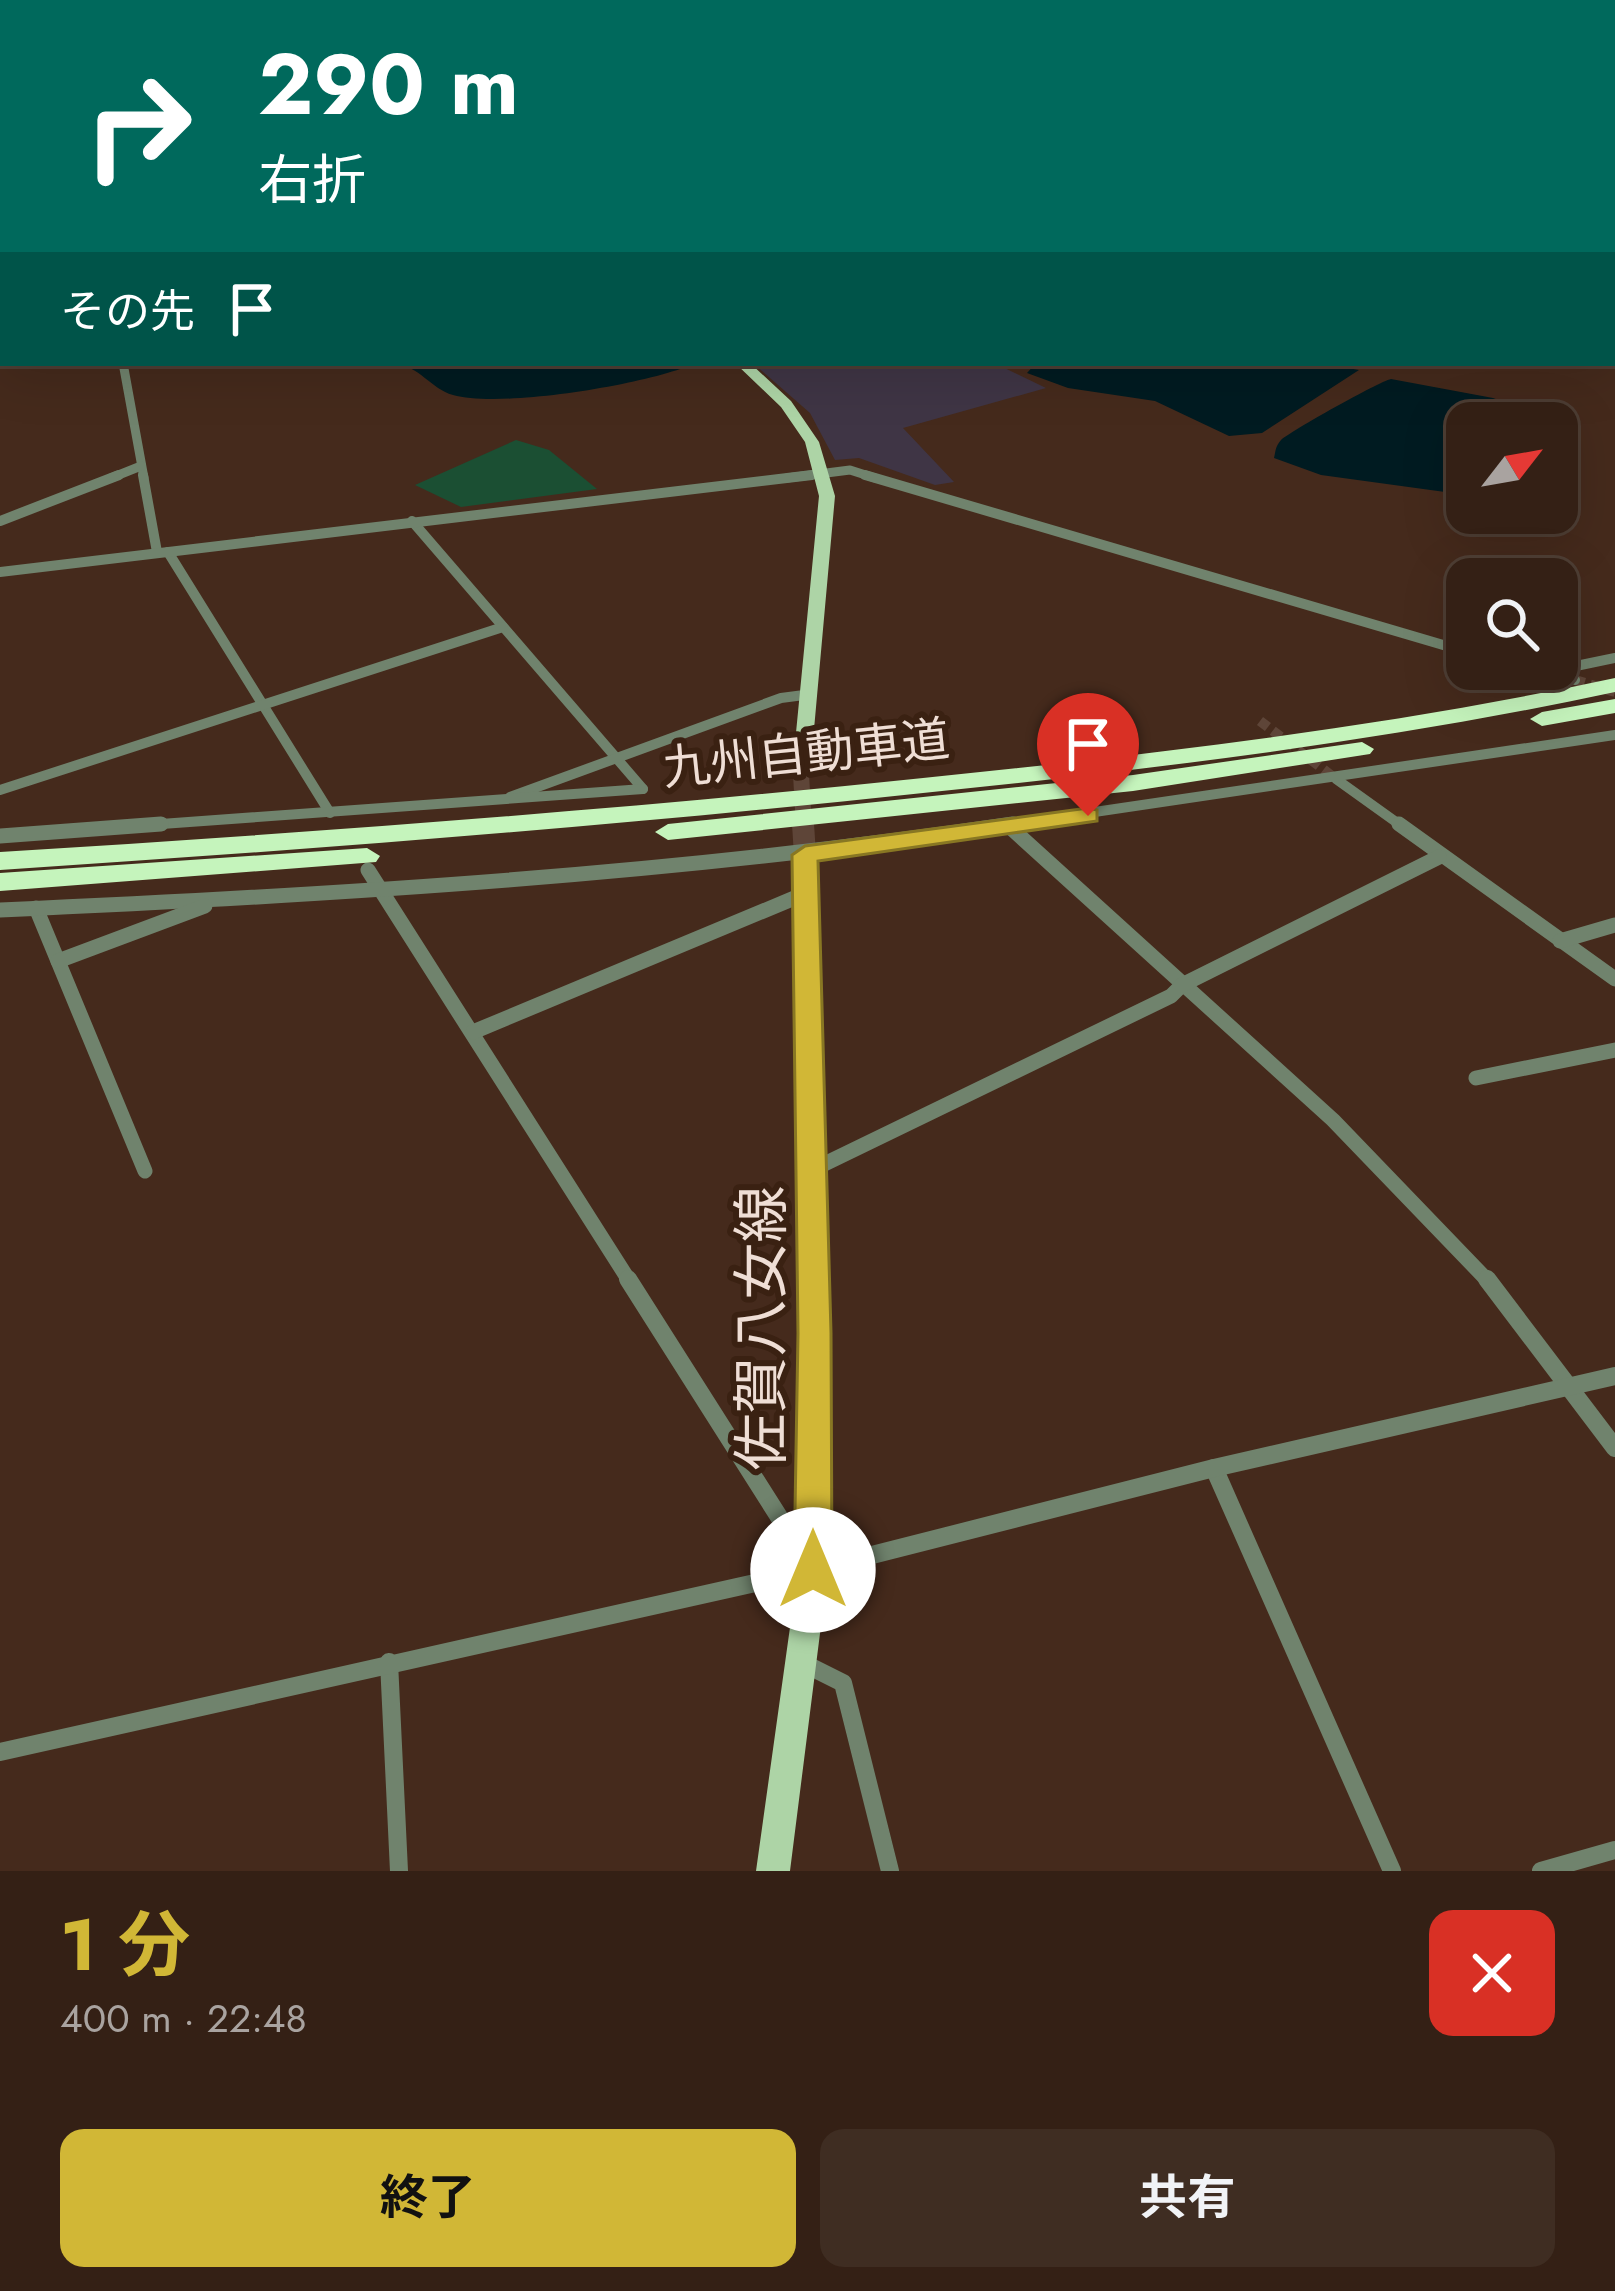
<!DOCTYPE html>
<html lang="ja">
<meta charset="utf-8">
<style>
:root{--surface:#342015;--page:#3f2d22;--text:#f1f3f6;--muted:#a9a3a0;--line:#4e3e34;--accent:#d1b736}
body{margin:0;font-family:Jost,"Noto Sans JP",sans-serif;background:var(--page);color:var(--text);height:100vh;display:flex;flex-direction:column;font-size:45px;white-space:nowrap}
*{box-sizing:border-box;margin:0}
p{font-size:39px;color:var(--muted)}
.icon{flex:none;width:66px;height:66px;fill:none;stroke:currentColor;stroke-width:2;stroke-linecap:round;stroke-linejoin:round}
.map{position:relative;height:1871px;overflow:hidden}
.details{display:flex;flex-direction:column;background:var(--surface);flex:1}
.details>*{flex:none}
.banner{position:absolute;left:0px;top:0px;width:1617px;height:366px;box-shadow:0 12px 48px #0002,0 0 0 3px var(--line);background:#00695c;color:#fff;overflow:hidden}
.needle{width:78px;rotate:59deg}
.fabs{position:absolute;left:1446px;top:402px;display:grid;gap:24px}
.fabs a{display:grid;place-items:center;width:132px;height:132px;border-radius:24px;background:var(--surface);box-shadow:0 12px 48px #0002,0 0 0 3px var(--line);font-size:60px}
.pin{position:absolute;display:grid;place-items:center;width:102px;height:102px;color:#fff;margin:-123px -51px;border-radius:50% 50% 50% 0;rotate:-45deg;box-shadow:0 0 12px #0007}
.pin .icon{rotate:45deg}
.me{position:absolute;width:132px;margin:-66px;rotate:0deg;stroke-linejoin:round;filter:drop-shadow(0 0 9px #0008)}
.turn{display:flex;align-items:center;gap:42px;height:252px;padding:0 60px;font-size:54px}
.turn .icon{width:156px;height:156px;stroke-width:2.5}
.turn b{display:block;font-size:84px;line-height:102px}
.then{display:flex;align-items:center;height:114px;padding:0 60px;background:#0003;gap:24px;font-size:45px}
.round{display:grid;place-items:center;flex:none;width:126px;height:126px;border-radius:24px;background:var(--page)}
.headline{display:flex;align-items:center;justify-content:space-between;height:204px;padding:0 60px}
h1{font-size:72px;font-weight:700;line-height:90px;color:var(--accent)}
.primary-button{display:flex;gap:24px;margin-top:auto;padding:24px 60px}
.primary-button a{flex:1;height:138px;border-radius:24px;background:var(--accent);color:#111;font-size:48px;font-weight:700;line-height:138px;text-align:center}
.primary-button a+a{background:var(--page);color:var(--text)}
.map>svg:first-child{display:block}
.industrial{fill:#3f3545}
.green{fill:#1b4f33}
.water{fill:#001b21}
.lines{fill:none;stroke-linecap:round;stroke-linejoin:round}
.stream{stroke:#001b21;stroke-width:3}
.street-tunnel{stroke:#5e4538;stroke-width:10;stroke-dasharray:10 6;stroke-linecap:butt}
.primary-tunnel-far1{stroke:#5e4538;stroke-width:16;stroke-dasharray:16 9;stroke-linecap:butt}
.primary-tunnel{stroke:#5e4538;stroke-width:22;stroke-dasharray:22 10;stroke-linecap:butt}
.street-far4{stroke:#70836d;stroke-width:6}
.street-far3{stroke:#70836d;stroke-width:9}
.street-far2{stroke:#70836d;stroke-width:10}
.street-far1{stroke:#70836d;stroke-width:15}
.street{stroke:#70836d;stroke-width:18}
.primary{fill:#add4a6;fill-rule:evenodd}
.highway{fill:#c5f4bc;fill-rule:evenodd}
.route{fill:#d1b736;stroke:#887723;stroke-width:3}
.labels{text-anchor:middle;stroke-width:12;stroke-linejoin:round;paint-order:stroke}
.street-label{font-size:48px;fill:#efded5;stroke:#3a2112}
.near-street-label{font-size:57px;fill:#efded5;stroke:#3a2112}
</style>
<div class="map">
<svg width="1615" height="1871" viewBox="0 0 1615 1871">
<rect width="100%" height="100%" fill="#452a1c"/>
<!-- industrial -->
<path class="industrial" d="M753,363H994L1046,388L903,428L954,482L935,485L859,458L835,460L810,413Z"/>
<!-- green -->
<path class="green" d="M516,440L549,450L597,489L461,507L415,485Z"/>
<!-- water -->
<g class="water">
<path d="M393,363H695C654,383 503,409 453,395C431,389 420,366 393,363Z"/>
<path d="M1036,363H1319L1359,370L1262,433L1229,436L1155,401L1068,388L1027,373Z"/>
<path d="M1391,379L1493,398L1556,423H1467V495L1321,475L1274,458C1276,450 1275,447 1281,440C1291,431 1378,382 1391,379Z"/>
</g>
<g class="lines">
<!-- stream -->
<g class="stream">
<path d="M2,0L13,3"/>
<path d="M922,0L930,3"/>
</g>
<!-- street-tunnel -->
<g class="street-tunnel">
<path d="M1575,680L1615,692"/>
<path d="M1260,721L1336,779"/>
</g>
<!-- primary-tunnel-far1 -->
<path class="primary-tunnel-far1" d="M801,774L804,827"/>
<!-- primary-tunnel -->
<path class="primary-tunnel" d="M803,824L805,855"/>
<!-- street-far4 -->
<g class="street-far4">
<path d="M705,0L722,3"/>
<path d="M86,3L104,0"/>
<path d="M192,3H225"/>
<path d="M1596,3L1601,0"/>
</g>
<!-- street-far3 -->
<g class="street-far3">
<path d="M123,363L144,478"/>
<path d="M111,478L141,466"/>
<path d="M787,478L850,470L875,478"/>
</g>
<!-- street-far2 -->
<g class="street-far2">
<path d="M143,475L157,552"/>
<path d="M865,475L1467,652"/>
<path d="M0,521L119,475"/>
<path d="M412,521L643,789"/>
<path d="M168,552L330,813"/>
<path d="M0,572L812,475"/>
<path d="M1530,669L1575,680"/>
<path d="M1547,672L1615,658"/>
<path d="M1336,779L1403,827"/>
<path d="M0,790L503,627"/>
<path d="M510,797L781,698L804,695"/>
<path d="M120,827L643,789"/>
<path d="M993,827L1615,735"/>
</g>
<!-- street-far1 -->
<g class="street-far1">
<path d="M1399,824L1615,979"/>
<path d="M1011,828L1333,1120L1489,1282"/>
<path d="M0,836L161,824"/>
<path d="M368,870L630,1282"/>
<path d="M36,908L145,1171"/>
<path d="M0,910C338,895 678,874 1013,824"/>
<path d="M1560,941L1615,925"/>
<path d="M58,961L205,906"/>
<path d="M473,1032L804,894"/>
<path d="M1476,1078L1615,1050"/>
<path d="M812,1170L1171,996L1182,985L1439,857"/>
</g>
<!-- street -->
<g class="street">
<path d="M628,1279L807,1561"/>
<path d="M1487,1279L1615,1448"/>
<path d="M1214,1468L1392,1871"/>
<path d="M389,1662L399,1871"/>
<path d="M801,1662L843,1683L890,1871"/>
<path d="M0,1752L813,1570L1214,1468L1615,1376"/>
<path d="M1541,1871L1615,1850"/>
</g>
<!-- primary -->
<g class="primary">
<path d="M634,0H642L643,3H635Z"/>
<path d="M735,363H750L791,401L819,442L835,496L810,774L801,780L792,774L819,496L805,442L781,407Z"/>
<path d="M805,848L815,855L827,1333L828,1570L790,1871H756L798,1570L801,1333L795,855Z"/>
</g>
<!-- highway -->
<g class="highway">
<path d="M1615,678V692C1386,741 1156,769 923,793C616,826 308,850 0,870V852C308,833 616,810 923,778C1156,754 1386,727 1615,678Z"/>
<path d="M1615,699V713L1542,726L1530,719L1542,712Z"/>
<path d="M1362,742L1374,749L1370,754L1133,791L668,840L655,832L668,824L1133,775Z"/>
<path d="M367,848L380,856L376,862L0,891V873Z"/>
</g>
</g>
<!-- route -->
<path class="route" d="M1088,808L1097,810V821L818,861L831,1333L832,1570L826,1583L813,1588L799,1583L794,1570L798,1333L792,855L805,846Z"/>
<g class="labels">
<!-- street labels -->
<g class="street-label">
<text transform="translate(806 753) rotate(-6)" y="17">九州自動車道</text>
</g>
<!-- near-street labels -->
<g class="near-street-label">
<text transform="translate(761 1328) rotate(-90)" y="20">佐賀八女線</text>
</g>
</g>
</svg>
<div class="fabs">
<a><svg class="needle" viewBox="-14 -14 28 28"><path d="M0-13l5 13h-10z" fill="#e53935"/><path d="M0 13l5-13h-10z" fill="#a9a3a0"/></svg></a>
<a><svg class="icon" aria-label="search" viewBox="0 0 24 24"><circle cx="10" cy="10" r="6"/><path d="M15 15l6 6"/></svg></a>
</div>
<div class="pin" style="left:1088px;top:816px;background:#d93025"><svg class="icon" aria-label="arrive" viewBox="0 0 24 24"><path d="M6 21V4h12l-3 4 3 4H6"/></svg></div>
<svg class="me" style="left:813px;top:1570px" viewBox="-20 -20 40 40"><circle r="19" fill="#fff"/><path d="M0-13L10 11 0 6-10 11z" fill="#d1b736"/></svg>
<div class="banner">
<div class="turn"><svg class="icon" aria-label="right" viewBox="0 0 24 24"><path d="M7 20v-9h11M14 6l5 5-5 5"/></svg><div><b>290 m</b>右折</div></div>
<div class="then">その先<svg class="icon" aria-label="arrive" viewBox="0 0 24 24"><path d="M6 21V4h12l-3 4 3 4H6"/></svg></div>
</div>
</div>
<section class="details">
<div class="headline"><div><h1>1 分</h1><p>400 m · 22:48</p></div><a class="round" style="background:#d93025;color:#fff"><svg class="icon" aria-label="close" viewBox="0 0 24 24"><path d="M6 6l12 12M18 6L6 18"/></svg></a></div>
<div class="primary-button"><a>終了</a><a>共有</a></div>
</section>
